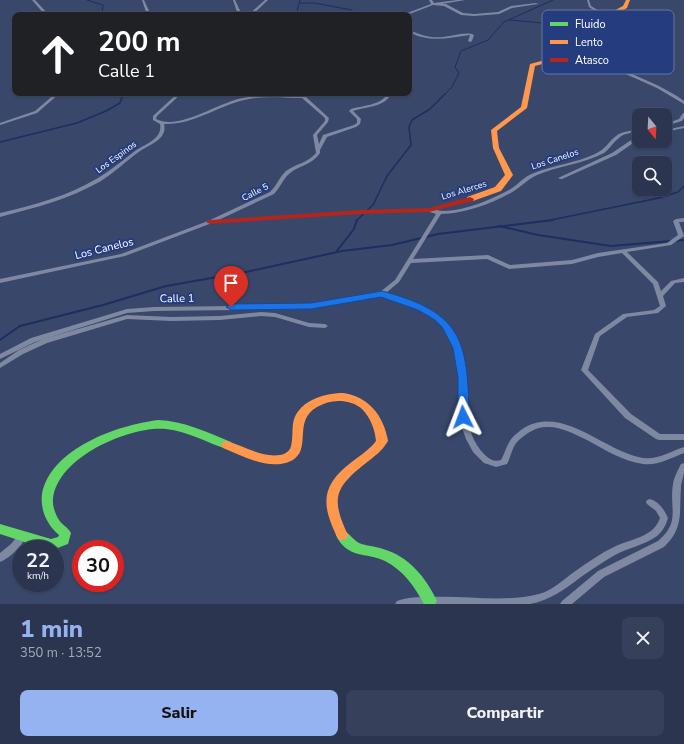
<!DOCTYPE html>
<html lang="es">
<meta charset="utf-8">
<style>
:root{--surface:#2b3550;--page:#37405a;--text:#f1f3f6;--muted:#a6abb7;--line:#475067;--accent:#95b2f1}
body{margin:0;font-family:"Nunito Sans",sans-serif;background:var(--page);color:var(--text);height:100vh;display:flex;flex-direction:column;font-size:15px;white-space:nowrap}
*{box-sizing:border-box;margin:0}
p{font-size:13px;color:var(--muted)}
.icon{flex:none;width:22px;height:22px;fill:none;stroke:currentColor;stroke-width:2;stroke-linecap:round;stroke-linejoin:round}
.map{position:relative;height:604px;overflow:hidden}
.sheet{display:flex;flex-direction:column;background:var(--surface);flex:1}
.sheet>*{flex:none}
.banner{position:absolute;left:12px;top:12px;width:400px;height:84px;border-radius:8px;box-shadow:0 1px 3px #0004,0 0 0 1px var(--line);background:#202124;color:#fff;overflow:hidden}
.needle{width:26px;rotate:162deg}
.tools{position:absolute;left:632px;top:108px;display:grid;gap:8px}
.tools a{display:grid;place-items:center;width:40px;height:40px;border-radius:8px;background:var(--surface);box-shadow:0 1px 3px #0004,0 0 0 1px var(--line);font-size:20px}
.speed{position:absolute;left:12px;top:540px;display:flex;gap:8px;font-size:20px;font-weight:700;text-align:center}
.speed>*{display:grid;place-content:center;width:52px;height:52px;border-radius:50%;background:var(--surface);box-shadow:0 1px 3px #0004,0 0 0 1px var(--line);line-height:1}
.speed small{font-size:10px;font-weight:400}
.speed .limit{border:6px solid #d22;background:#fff;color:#111}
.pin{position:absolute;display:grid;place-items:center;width:34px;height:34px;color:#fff;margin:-41px -17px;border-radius:50% 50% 50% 0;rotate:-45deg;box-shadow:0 0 4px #0007}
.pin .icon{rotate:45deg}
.me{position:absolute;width:44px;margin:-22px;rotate:357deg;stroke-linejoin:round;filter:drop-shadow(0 0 3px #0008)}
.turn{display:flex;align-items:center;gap:14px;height:84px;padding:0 20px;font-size:18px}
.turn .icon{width:52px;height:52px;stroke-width:2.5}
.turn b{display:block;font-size:28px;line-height:34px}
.round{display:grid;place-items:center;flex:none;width:42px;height:42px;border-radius:8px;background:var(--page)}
.summary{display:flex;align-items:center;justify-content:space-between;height:68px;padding:0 20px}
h1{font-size:24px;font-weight:800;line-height:30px;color:var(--accent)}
.cta{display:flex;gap:8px;margin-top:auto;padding:8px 20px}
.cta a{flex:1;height:46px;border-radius:8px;background:var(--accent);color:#111;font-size:16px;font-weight:800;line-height:46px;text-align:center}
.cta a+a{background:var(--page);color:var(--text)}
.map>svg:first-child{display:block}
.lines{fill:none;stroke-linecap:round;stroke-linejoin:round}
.stream-far2{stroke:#1d2e60;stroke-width:1}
.stream-far1{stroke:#1d2e60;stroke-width:1.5}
.stream{stroke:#1d2e60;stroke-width:2}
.street{fill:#7f88a1;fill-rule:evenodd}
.fast{fill:#63d668;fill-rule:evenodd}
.slow{fill:#ff974d;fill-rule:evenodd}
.jam{fill:#b3261e;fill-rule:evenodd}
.route{fill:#1a73e8;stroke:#114b97}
.labels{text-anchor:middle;stroke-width:4;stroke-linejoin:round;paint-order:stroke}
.far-street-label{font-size:9px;fill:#fff;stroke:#253d7f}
.street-label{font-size:11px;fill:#fff;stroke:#253d7f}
.key{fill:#253d7f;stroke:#6677a5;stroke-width:1}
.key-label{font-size:11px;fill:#fff}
</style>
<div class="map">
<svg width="684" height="604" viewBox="0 0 684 604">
<rect width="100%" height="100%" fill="#39476b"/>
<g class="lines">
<!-- stream-far2 -->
<g class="stream-far2">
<path d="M87,0L103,5L102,15"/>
<path d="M300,3H314L352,10"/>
<path d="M296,15L300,0"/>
<path d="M510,20L553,24"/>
<path d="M116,93L120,95"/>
<path d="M444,95L452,87L459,73L455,67L461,51L488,40L504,22L553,0"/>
</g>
<!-- stream-far1 -->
<g class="stream-far1">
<path d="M0,142L77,123L106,111L120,103L122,97L118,94"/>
<path d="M356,221L373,205L387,176L411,145L409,127L412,120L430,109L445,94"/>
<path d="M546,221L659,198L678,192L684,186"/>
</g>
<!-- stream -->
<g class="stream">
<path d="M499,226L538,235L611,246L671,241"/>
<path d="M675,241L684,240"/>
<path d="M336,252L354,229L357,220"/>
<path d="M0,340L20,326L103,305L166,286L246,272L342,251L392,245L438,234L553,220"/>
</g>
<!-- street -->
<g class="street">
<path d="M32,0H35L49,15H45Z"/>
<path d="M142,0H144L151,15H147Z"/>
<path d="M233,0H235L242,15H238Z"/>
<path d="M265,0H268L252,15H248Z"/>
<path d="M429,0H432L434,3L457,0H465L442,4H446L463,13L474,14L498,12L511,6L536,3L538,4L512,8L499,14L474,16L461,15L444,6L433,5L407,15H402L431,4Z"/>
<path d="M587,0H589L591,6L606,15V17H604L589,7Z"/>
<path d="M409,30C428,38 434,39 455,35C461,34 469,32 474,35L472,41L470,42L468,41L470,35C447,38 430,43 409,32Z"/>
<path d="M610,65H612L659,86L677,96L684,101V104L657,88L610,67Z"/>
<path d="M409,66H411L412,67L409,68Z"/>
<path d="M56,93H60L37,113L0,125V123L35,111Z"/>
<path d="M178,93H182L157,116L156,119C180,131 218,102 243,98C256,95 270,95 283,95C289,96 296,97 301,96C306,95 308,93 313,93L306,97L329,118L328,122L317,135L319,144L323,135L354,125L357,123V119L349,111L351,109C363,105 381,106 388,93H392C384,108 367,106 353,111L361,119L360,124L356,127L327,137L320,150V153C311,166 299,165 289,174C283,179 280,188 274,194L212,223L125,256L0,283V279L121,254L208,221L270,192C277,186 279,177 286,171C295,164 308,163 316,153L313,135L325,121V118L302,98C282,98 260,95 240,101C215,108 192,125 164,124C168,139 149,145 140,151C126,161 115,172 101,181C70,199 34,208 0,217V213C34,205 68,196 98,178C111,170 123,160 135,151C145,144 163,139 160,124L153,120V116Z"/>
<path d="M683,113H684V118L682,121L665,126V124L679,119Z"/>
<path d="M684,126V128L665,132V130Z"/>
<path d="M639,129V131C632,133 624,133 619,138C613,142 610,149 604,153C583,164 558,166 537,175C528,179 522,186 514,191C494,203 464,214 441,214L413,259L488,255L510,265L572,260L598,253L667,243L678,235L673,221L676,219L684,218V222H679L684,236L671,245L627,252L658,282L661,291L671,281L684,278V282L675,283L663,296L666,306L658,313L627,317L600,336L588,370L631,414L660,434H684V440H659L656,439L625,418L581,370L595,334L623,314L654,310L660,306L653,284L622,253L598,257L572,264L509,269L487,259L411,263L399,282L386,293C410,301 436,307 452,329C459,340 463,353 465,366C470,397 460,430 485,455C490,460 495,462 501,460C505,453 507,444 512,438C514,435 518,433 521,430C561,402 604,452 643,458C658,460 671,451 684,447V453C671,458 657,466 643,464C623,461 605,450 587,440C575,434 560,426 546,427C536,427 527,433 519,440C512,446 511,457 507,464L496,467L484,463L473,452L466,439L462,428L460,416V380L458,363L454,346L447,332L438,321L423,311L406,304L382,296L303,309L154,311L127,313L35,342L0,359V354L31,338L127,309L154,307L303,305L380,292L395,280L436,214L427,211V209C433,209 439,211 445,211C467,210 490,200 509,190C518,185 524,176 534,173C554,165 576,163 595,154C607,148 607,143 616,136C622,131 632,131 639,129Z"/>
<path d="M637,136H639V139L616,155L562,179H560L558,178L612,153Z"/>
<path d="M261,312L275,313L309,323L325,324L328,326L325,328L309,327L275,317L261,316L220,320L171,321L127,319L47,343L23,354L0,368V363L19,350L43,339L127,315L171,317L220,316Z"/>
<path d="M684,463C684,466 684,469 684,473C683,478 681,483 681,488C679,513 684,528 664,547L604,577L572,604H560L562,601L598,571L658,541C681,522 669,509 673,484C674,477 678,470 681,464Z"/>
<path d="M650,499C659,502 664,509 668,518C666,525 663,531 657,536C645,545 628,548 615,555C603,562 592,569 581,577C565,589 551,600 530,604H395L397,601C407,597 419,597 430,597C466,595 503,603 539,594C552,591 564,579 574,572C588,562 601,553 616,546C631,539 654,537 660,518L656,511L647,504L646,502L647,500Z"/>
<path d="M22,533L25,534L26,537C21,547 10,558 0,562V553L11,544L19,534Z"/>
</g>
<!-- fast -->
<g class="fast">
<path d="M158,420C184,421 207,432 231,442L233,445L231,448L227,449C207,443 188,431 166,429C130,425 52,459 53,503C53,507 56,516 59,520C62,525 68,527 71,533L68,544L55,549H46L0,534V524L51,539L58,537L59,535C47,525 40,510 42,494C51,448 118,425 158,420Z"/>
<path d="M342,530C349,532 352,539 359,543C366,546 375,546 383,549C408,556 426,577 437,601L435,604H424C415,587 403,570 385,561C366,552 347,559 336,535L338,531Z"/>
</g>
<!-- slow -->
<g class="slow">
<path d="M626,0H630L627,8L598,23L591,42L564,58L535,66L527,108L497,131L499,148L513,175L501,191L473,201H467V197L495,187L505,175L493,148L491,130L521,107L530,64L560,56L587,40L594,21L623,6Z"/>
<path d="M343,393C368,396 384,416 388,441C382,451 375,456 366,463C334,488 331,499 348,535L346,539L342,540L338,539C321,504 320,486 353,461C361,455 370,449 376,441C375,430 371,419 363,410C356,403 347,401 338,401C331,401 324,403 317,407C292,421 313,450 291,461C269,471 243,456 223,448L221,445L223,442L227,441C244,446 262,458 280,455C283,455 288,452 290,449C293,442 292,432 293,424C296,402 323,393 343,393Z"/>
</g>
<!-- jam -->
<path class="jam" d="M470,197L474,199L473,201L429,212L361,214L210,224L206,222L210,220L361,210L429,208Z"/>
</g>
<!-- route -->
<path class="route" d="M382,291C462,312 468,340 469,417L467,420L463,421L458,417V378L453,348L442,327L435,320L418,310L381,297L311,309L231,310L226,307L231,304L311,303Z"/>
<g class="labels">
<!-- far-street labels -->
<g class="far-street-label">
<text transform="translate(116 157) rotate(-36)" y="3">Los Espinos</text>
<text transform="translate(555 159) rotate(-18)" y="3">Los Canelos</text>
<text transform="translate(464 190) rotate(-17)" y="3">Los Alerces</text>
<text transform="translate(255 192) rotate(-27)" y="3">Calle 5</text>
</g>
<!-- street labels -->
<g class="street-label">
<text transform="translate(104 248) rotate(-14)" y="4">Los Canelos</text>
<text transform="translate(177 298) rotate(-1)" y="4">Calle 1</text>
</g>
</g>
<!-- legend -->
<rect x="542" y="10" width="132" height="64" rx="6" class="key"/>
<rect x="550" y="22" width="18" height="4" fill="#63d668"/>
<rect x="550" y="40" width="18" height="4" fill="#ff974d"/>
<rect x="550" y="58" width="18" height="4" fill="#b3261e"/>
<g class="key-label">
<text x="575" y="28">Fluido</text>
<text x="575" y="46">Lento</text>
<text x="575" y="64">Atasco</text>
</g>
</svg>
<div class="tools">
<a><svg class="needle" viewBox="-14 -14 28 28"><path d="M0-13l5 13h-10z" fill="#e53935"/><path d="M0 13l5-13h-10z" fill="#a6abb7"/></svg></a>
<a><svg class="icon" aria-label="search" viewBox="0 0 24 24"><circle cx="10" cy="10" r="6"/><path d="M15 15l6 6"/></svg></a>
</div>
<div class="speed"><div>22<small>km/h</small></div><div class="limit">30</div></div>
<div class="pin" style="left:231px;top:307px;background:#d93025"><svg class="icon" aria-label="arrive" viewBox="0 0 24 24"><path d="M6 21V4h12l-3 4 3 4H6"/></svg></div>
<svg class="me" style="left:463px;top:417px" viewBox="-20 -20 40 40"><path d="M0-17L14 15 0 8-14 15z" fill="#1a73e8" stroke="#fff" stroke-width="4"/></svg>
<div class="banner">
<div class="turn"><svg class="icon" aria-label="ahead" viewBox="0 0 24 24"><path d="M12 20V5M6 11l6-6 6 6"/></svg><div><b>200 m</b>Calle 1</div></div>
</div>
</div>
<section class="sheet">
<div class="summary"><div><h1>1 min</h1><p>350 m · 13:52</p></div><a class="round"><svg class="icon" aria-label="close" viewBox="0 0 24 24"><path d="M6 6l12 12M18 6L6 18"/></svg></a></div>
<div class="cta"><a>Salir</a><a>Compartir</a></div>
</section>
